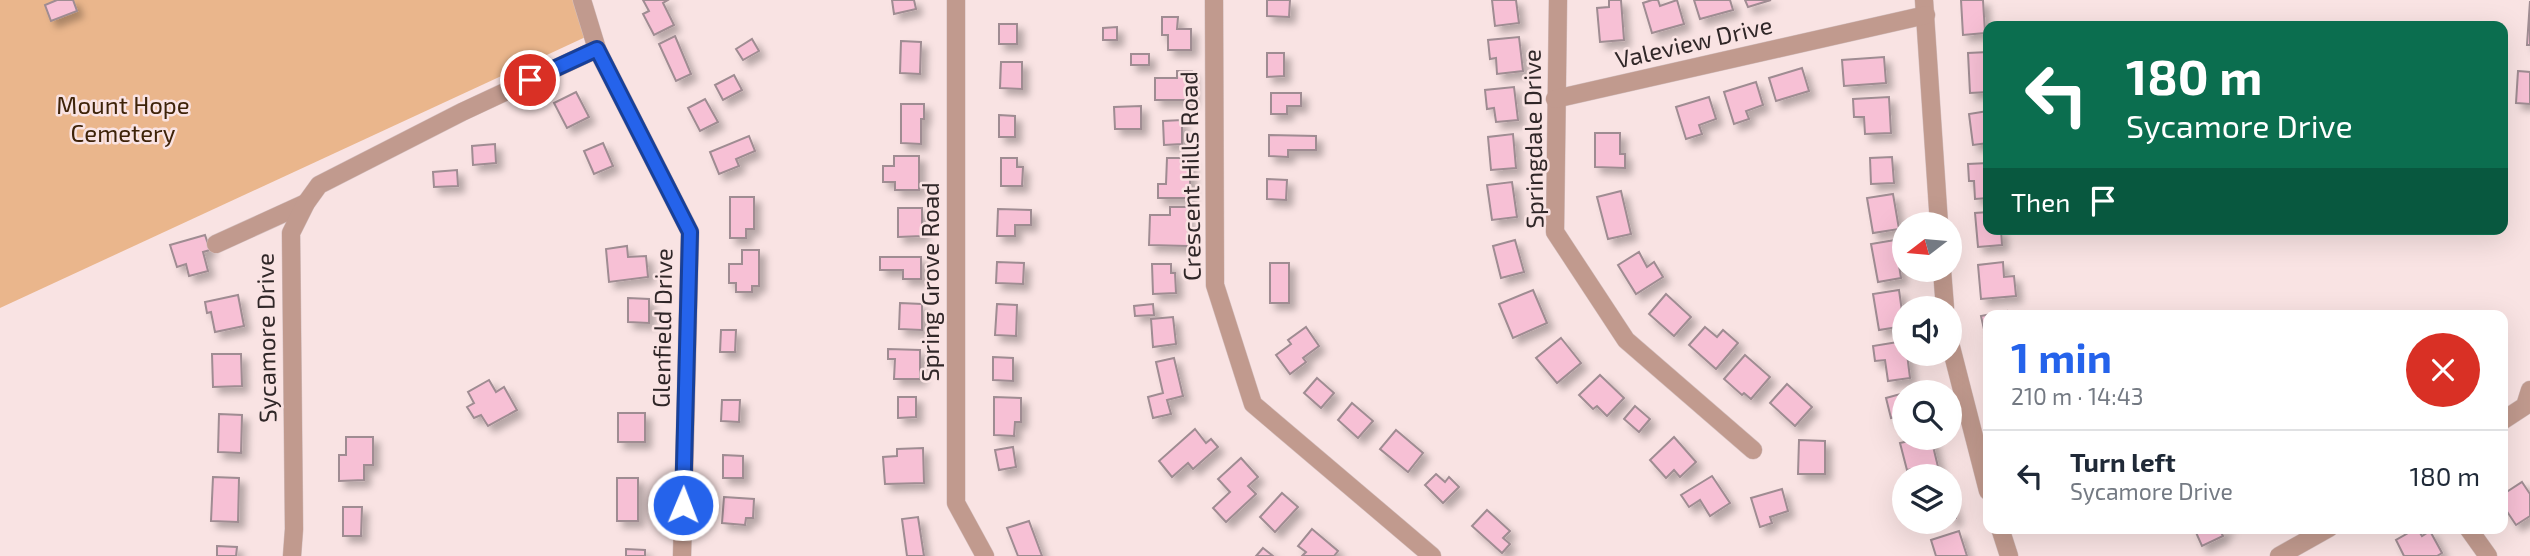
<!DOCTYPE html>
<meta charset="utf-8">
<style>
:root{--surface:#fff;--page:#f6f6f7;--text:#1f2937;--muted:#747a83;--line:#e0e1e3;--accent:#2563eb}
body{margin:0;font-family:"Exo 2",sans-serif;background:var(--page);color:var(--text);height:100vh;display:flex;flex-direction:column;font-size:26px;white-space:nowrap}
*{box-sizing:border-box;margin:0}
p{font-size:23px;color:var(--muted)}
.icon{flex:none;width:38px;height:38px;fill:none;stroke:currentColor;stroke-width:2;stroke-linecap:round;stroke-linejoin:round}
.map{position:relative;flex:1;overflow:hidden}
.drawer{position:absolute;left:1983px;top:310px;width:525px;height:224px;display:flex;flex-direction:column;background:var(--surface);border-radius:14px;box-shadow:0 7px 28px #0002}
.drawer>*{flex:none}
.top-card{position:absolute;left:1983px;top:21px;width:525px;height:214px;border-radius:14px;box-shadow:0 7px 28px #0002;background:#0b6e4f;color:#fff;overflow:hidden}
.needle{width:46px;rotate:254deg}
.buttons{position:absolute;left:1892px;top:212px;display:grid;gap:14px}
.buttons a{display:grid;place-items:center;width:70px;height:70px;border-radius:50%;background:var(--surface);box-shadow:0 7px 28px #0002;font-size:35px}
.pin{position:absolute;display:grid;place-items:center;width:60px;height:60px;color:#fff;margin:-30px;border:4px solid #fff;border-radius:50%;box-shadow:0 2px 7px #0007}
.me{position:absolute;width:77px;margin:-38px;rotate:1deg;stroke-linejoin:round;filter:drop-shadow(0 0 5px #0008)}
.turn{display:flex;align-items:center;gap:24px;height:147px;padding:0 28px;font-size:32px}
.turn .icon{width:91px;height:91px;stroke-width:2.5}
.turn b{display:block;font-size:49px;line-height:60px}
.then{display:flex;align-items:center;height:66px;padding:0 28px;background:#0003;gap:14px;font-size:26px}
.round{display:grid;place-items:center;flex:none;width:74px;height:74px;border-radius:37px;background:var(--page)}
.headline{display:flex;align-items:center;justify-content:space-between;height:119px;padding:0 28px}
h1{font-size:42px;font-weight:700;line-height:52px;color:var(--accent)}
ul{padding:0;list-style:none}
li{display:flex;align-items:center;gap:21px;height:91px;padding:0 28px;border-top:2px solid var(--line)}
li div{flex:1}
li b{display:block;font-size:26px}
li em{font-style:normal}
.map>svg:first-child{display:block}
.green{fill:#eab68c}
.building{fill:#f7c0d5;stroke:#9f8c92;stroke-width:2;filter:url(#shadow)}
.lines{fill:none;stroke-linecap:round;stroke-linejoin:round}
.minor-casing{stroke:#d5c1c1;stroke-width:19}
.minor{stroke:#c19a8e;stroke-width:18}
.route-casing{stroke:#184099;stroke-width:18}
.route{stroke:#2563eb;stroke-width:12}
.labels{text-anchor:middle;stroke-width:5;stroke-linejoin:round;paint-order:stroke}
.street-label{font-size:24px;fill:#302728;stroke:#f9e3e3}
.park-label{font-size:24px;fill:#3e2309;stroke:#f9e3e3}
</style>
<div class="map">
<svg width="2530" height="556" viewBox="0 0 2530 556">
<defs>
<filter id="shadow"><feDropShadow dx="6" dy="6" stdDeviation="3.5" flood-color="#0004"/></filter>
</defs>
<rect width="100%" height="100%" fill="#f9e3e3"/>
<!-- green -->
<path class="green" d="M0,0H582L592,34L0,308Z"/>
<!-- building -->
<g class="building">
<path d="M57,0H73L77,11L51,21L45,5Z"/>
<path d="M643,0H668L663,3L674,25L654,35L643,14L649,11Z"/>
<path d="M892,0H914L916,9L894,14Z"/>
<path d="M1267,0H1290L1289,17L1267,16Z"/>
<path d="M1492,0H1516L1519,23L1495,26Z"/>
<path d="M1609,0H1621L1624,40L1600,42L1597,8L1609,7Z"/>
<path d="M1652,0H1658L1660,6L1677,0L1684,24L1652,33L1643,3Z"/>
<path d="M1694,0H1730L1733,10L1700,19Z"/>
<path d="M1745,0H1771L1748,7Z"/>
<path d="M1961,0H1983L1985,33L1963,35Z"/>
<path d="M2530,1V45H2527Z"/>
<path d="M1162,17H1178L1177,29H1191V50H1168V35H1162Z"/>
<rect x="999" y="24" width="18" height="20"/>
<path d="M1117,27V40H1103V28Z"/>
<path d="M675,36L691,74L676,81L659,44Z"/>
<path d="M1519,37L1523,71L1497,74L1496,58L1490,59L1488,40Z"/>
<path d="M752,39L759,51L743,60L736,49Z"/>
<path d="M901,41L921,42L920,74L900,73Z"/>
<path d="M1988,52V92L1970,93L1968,53Z"/>
<path d="M1267,53H1284V76L1267,77Z"/>
<rect x="1131" y="54" width="18" height="11"/>
<path d="M1884,57L1886,83L1844,86L1842,60Z"/>
<path d="M1001,62H1022V89L1000,88Z"/>
<path d="M1802,68L1809,91L1776,101L1769,78Z"/>
<path d="M1177,71H1192V100H1155V78H1177Z"/>
<path d="M2518,71L2530,72V104L2516,103Z"/>
<path d="M734,75L742,90L723,100L715,85Z"/>
<path d="M1756,82L1763,105L1746,111L1749,119L1734,124L1724,92Z"/>
<path d="M1514,87L1518,120L1496,122L1494,108L1487,109L1485,90Z"/>
<path d="M576,92L589,117L567,128L554,103Z"/>
<path d="M1271,93H1301V106H1287V114H1271Z"/>
<path d="M1709,97L1716,119L1699,125L1702,134L1686,139L1676,107Z"/>
<path d="M1889,97L1891,133L1865,134L1864,117H1854L1853,99Z"/>
<path d="M705,99L718,122L700,131L688,108Z"/>
<path d="M901,104H924V119H921V144L901,143Z"/>
<path d="M1141,106V129H1115L1114,107Z"/>
<path d="M1988,111V143L1973,145L1969,114Z"/>
<path d="M999,115L1015,116V137H999Z"/>
<path d="M1182,120V144L1164,145L1163,121Z"/>
<path d="M1595,133H1620V154H1625V168L1595,167Z"/>
<path d="M1513,134L1516,168L1491,170L1488,137Z"/>
<path d="M1269,135L1316,136V150H1288V157L1269,156Z"/>
<path d="M749,136L755,151L736,159L739,166L719,174L710,152Z"/>
<path d="M603,143L613,166L594,174L584,151Z"/>
<path d="M495,144L496,163L473,165L472,146Z"/>
<path d="M894,156H919V190H895V182H883V166H894Z"/>
<path d="M1892,157L1894,183L1871,184L1870,158Z"/>
<path d="M1001,158H1017V167H1023L1022,186H1001Z"/>
<path d="M1167,158H1190V198H1158V184H1166Z"/>
<path d="M1988,163V198L1975,199L1974,181H1969L1968,164Z"/>
<path d="M457,170L458,186L434,187L433,172Z"/>
<path d="M1267,179L1287,180L1286,200L1267,199Z"/>
<path d="M1512,182L1517,217L1492,220L1487,185Z"/>
<path d="M1621,191L1631,234L1608,239L1597,197Z"/>
<path d="M1893,194L1899,229L1873,233L1867,198Z"/>
<path d="M730,197H754V229H746V238H730Z"/>
<path d="M1170,207H1188V246L1149,245L1150,215H1170Z"/>
<path d="M898,208H922V236L898,237Z"/>
<path d="M998,209L1031,210V225H1015V236H997Z"/>
<path d="M1988,212V229H2001L2002,245L1978,247L1975,213Z"/>
<path d="M205,235L210,250L203,252L208,271L189,276L186,264L177,267L170,245Z"/>
<path d="M1515,240L1524,272L1501,278L1493,246Z"/>
<path d="M1895,240L1901,278L1878,282L1871,244Z"/>
<path d="M627,246L628,257L646,256L648,277L609,282L606,249Z"/>
<path d="M742,250H759V286H752V292H736V283H729V264H742Z"/>
<path d="M1639,252L1647,267L1654,262L1663,277L1636,294L1618,265Z"/>
<path d="M880,257H921V279H903V270H880Z"/>
<path d="M997,262L1024,263L1023,284L996,283Z"/>
<path d="M2003,262L2004,277L2014,276L2016,296L1981,299L1978,265Z"/>
<rect x="1270" y="263" width="19" height="40"/>
<path d="M1152,264H1171V273H1175L1176,293L1153,294Z"/>
<path d="M1533,290L1547,323L1513,338L1499,304Z"/>
<path d="M1899,290L1904,326L1879,330L1873,294Z"/>
<path d="M1666,294L1691,317L1674,336L1649,314Z"/>
<path d="M238,295L244,326L215,332L211,312L207,313L205,302Z"/>
<path d="M628,298L649,299V323L628,322Z"/>
<path d="M900,303L922,304V330L899,329Z"/>
<path d="M997,304L1017,305L1016,336L995,335Z"/>
<path d="M1153,304L1154,315L1135,316L1134,306Z"/>
<path d="M2007,311L2008,315H1988V347L1981,316Z"/>
<path d="M1173,317L1176,344L1153,347L1151,319Z"/>
<path d="M1306,327L1319,346L1303,358L1306,362L1290,374L1276,355L1291,344L1288,340Z"/>
<path d="M1705,327L1717,337L1723,330L1738,343L1716,369L1689,345Z"/>
<path d="M721,330H736L735,352H720Z"/>
<path d="M1561,338L1581,363L1557,383L1536,358Z"/>
<path d="M1904,341V354H1907L1910,378L1888,381L1885,360L1875,361L1873,346Z"/>
<path d="M888,349L920,350V379H894L895,359H888Z"/>
<path d="M212,354H241L242,386L213,387Z"/>
<path d="M1745,355L1770,377L1751,399L1744,393L1742,395L1724,379Z"/>
<path d="M993,357L1013,358V381L993,380Z"/>
<path d="M1174,358L1183,396L1167,400L1171,414L1153,418L1148,397L1163,393L1156,362Z"/>
<path d="M1600,375L1624,398L1607,416L1597,406L1593,409L1579,395Z"/>
<path d="M1317,378L1334,393L1321,408L1304,393Z"/>
<path d="M489,380L496,392L504,387L517,410L488,426L481,415L474,418L467,407L474,403L468,392Z"/>
<path d="M1787,384L1812,407L1795,426L1770,403Z"/>
<path d="M1904,393V431L1900,432L1896,417L1891,418L1886,398Z"/>
<path d="M898,397H916V417L898,418Z"/>
<path d="M994,397L1021,398V422H1015L1014,436L994,435Z"/>
<path d="M722,400H740L739,422L721,421Z"/>
<path d="M1352,403L1373,421L1358,438L1338,420Z"/>
<path d="M1635,406L1650,419L1639,432L1624,419Z"/>
<rect x="618" y="413" width="27" height="29"/>
<path d="M219,414L242,415L241,453L218,452Z"/>
<path d="M1195,429L1206,443L1211,439L1218,447L1193,469L1188,463L1172,477L1159,461Z"/>
<path d="M1396,430L1423,453L1408,472L1380,449Z"/>
<path d="M346,437H373V465H364V480L339,481V455H346Z"/>
<path d="M1674,437L1696,462L1680,477L1674,470L1666,478L1650,460Z"/>
<path d="M1922,438H1931L1939,471L1915,476L1913,469L1907,470L1900,443Z"/>
<path d="M1799,440L1825,441V474H1798Z"/>
<path d="M1013,447L1016,467L999,470L995,450Z"/>
<path d="M923,448L924,483L885,484L883,457L897,456V449Z"/>
<path d="M723,455L743,456V478H723Z"/>
<path d="M1241,458L1258,477L1248,486L1256,494L1226,522L1213,508L1230,492L1218,479Z"/>
<path d="M1436,474L1445,482L1449,477L1459,487L1443,503L1425,485Z"/>
<path d="M1712,476L1730,503L1710,516L1700,500L1689,507L1681,495Z"/>
<path d="M213,477L239,478L238,522L211,521Z"/>
<rect x="617" y="478" width="21" height="43"/>
<path d="M2522,482L2530,494V516L2516,525L2502,504V495Z"/>
<path d="M1782,489L1788,511L1770,517L1772,523L1760,527L1751,498Z"/>
<path d="M1282,493L1298,507L1275,532L1260,517Z"/>
<path d="M724,497L754,499L753,518H746L745,525L722,523Z"/>
<path d="M1950,498L1956,518L1950,520Z"/>
<path d="M343,507H362L361,536H343Z"/>
<path d="M1487,510L1510,531L1503,538L1510,544L1502,553L1472,526Z"/>
<path d="M918,517L924,556H907L902,519Z"/>
<path d="M1029,521L1042,556H1018L1007,528Z"/>
<path d="M2194,528H2229L2221,532L2223,536L2202,546Z"/>
<path d="M2417,528L2422,536L2430,531L2442,553L2437,556H2404L2396,540Z"/>
<path d="M1312,529L1338,551L1334,556H1302L1306,552L1298,546Z"/>
<path d="M1959,531L1967,556H1936L1931,540Z"/>
<path d="M217,546L237,547L236,556H217Z"/>
<path d="M1263,548L1273,556H1256Z"/>
<path d="M626,549L645,550V556H626Z"/>
</g>
<g class="lines">
<!-- minor casing -->
<g class="minor-casing">
<g id="minor">
<path d="M582,0L597,49L690,232L682,556"/>
<path d="M956,0V503L985,556"/>
<path d="M1214,0L1215,285L1253,404L1432,556"/>
<path d="M1558,0L1555,232L1626,340L1753,450"/>
<path d="M1924,0L1939,224"/>
<path d="M1555,99L1926,15"/>
<path d="M216,244L306,203"/>
<path d="M1942,270L1945,308"/>
<path d="M1950,343L1988,491"/>
<path d="M2502,421L2525,406L2530,390"/>
<path d="M2000,528L2009,556"/>
<path d="M2468,528L2488,556"/>
<path d="M292,556L294,529L291,233L306,203L319,185L462,112L597,49"/>
<path d="M2279,556L2329,528"/>
</g>
</g>
<!-- minor -->
<use href="#minor" class="minor"/>
</g>
<g class="lines">
<!-- route casing -->
<g class="route-casing">
<path id="route" d="M530,80L597,49L690,232L683,505"/>
</g>
<!-- route -->
<use href="#route" class="route"/>
</g>
<g class="labels">
<!-- street labels -->
<g class="street-label">
<text transform="translate(1694 43) rotate(-13)" y="8">Valeview Drive</text>
<text transform="translate(1534 139) rotate(-91)" y="8">Springdale Drive</text>
<text transform="translate(1191 176) rotate(-91)" y="8">Crescent Hills Road</text>
<text transform="translate(931 282) rotate(-90)" y="8">Spring Grove Road</text>
<text transform="translate(663 328) rotate(-89)" y="8">Glenfield Drive</text>
<text transform="translate(267 338) rotate(-91)" y="8">Sycamore Drive</text>
</g>
<!-- park labels -->
<g class="park-label">
<text x="123" y="114">Mount Hope<tspan x="123" dy="28">Cemetery</tspan></text>
</g>
</g>
</svg>
<div class="buttons">
<a><svg class="needle" viewBox="-14 -14 28 28"><path d="M0-13l5 13h-10z" fill="#e53935"/><path d="M0 13l5-13h-10z" fill="#747a83"/></svg></a>
<a><svg class="icon" aria-label="sound" viewBox="0 0 24 24"><path d="M4 9h4l5-4v14l-5-4H4zM17 9q2 3 0 6"/></svg></a>
<a><svg class="icon" aria-label="search" viewBox="0 0 24 24"><circle cx="10" cy="10" r="6"/><path d="M15 15l6 6"/></svg></a>
<a><svg class="icon" aria-label="layers" viewBox="0 0 24 24"><path d="M12 4l9 5-9 5-9-5zM3 14l9 5 9-5"/></svg></a>
</div>
<div class="pin" style="left:530px;top:80px;background:#d93025"><svg class="icon" aria-label="arrive" viewBox="0 0 24 24"><path d="M6 21V4h12l-3 4 3 4H6"/></svg></div>
<svg class="me" style="left:683px;top:505px" viewBox="-20 -20 40 40"><circle r="17" fill="#2563eb" stroke="#fff" stroke-width="3"/><path d="M0-11L8 9 0 5-8 9z" fill="#fff"/></svg>
<div class="top-card">
<div class="turn"><svg class="icon" aria-label="left" viewBox="0 0 24 24"><path d="M17 20v-9H6M10 6l-5 5 5 5"/></svg><div><b>180 m</b>Sycamore Drive</div></div>
<div class="then">Then<svg class="icon" aria-label="arrive" viewBox="0 0 24 24"><path d="M6 21V4h12l-3 4 3 4H6"/></svg></div>
</div>
<section class="drawer">
<div class="headline"><div><h1>1 min</h1><p>210 m · 14:43</p></div><a class="round" style="background:#d93025;color:#fff"><svg class="icon" aria-label="close" viewBox="0 0 24 24"><path d="M6 6l12 12M18 6L6 18"/></svg></a></div>
<ul>
<li><svg class="icon" aria-label="left" viewBox="0 0 24 24"><path d="M17 20v-9H6M10 6l-5 5 5 5"/></svg><div><b>Turn left</b><p>Sycamore Drive</p></div><em>180 m</em></li>
</ul>
</section>
</div>
